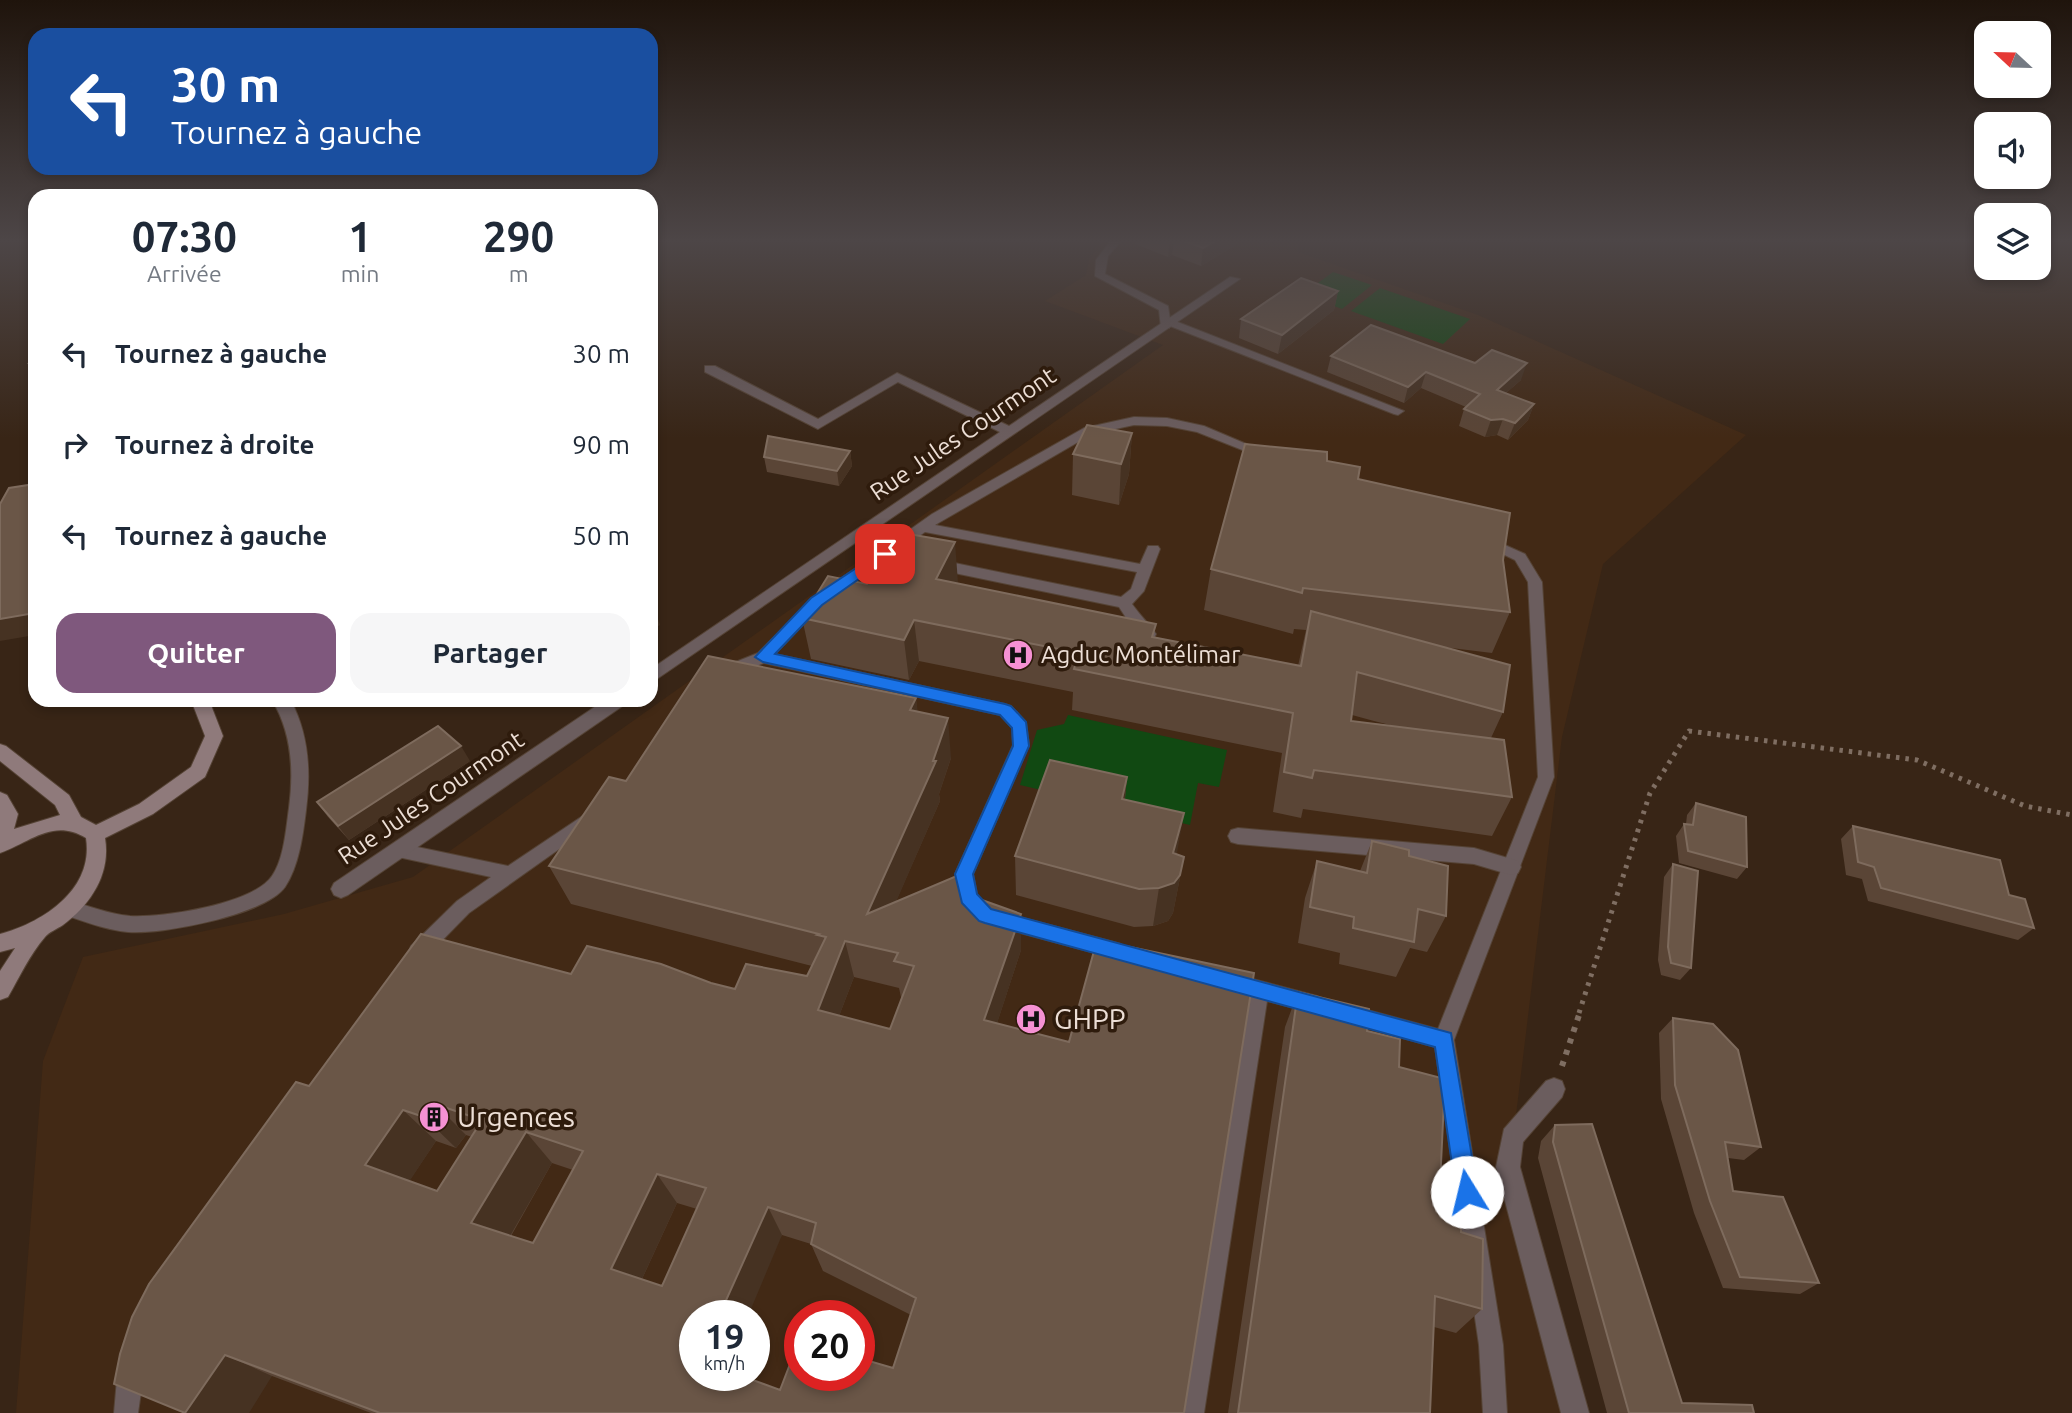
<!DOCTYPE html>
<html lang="fr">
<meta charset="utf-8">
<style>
:root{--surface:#fff;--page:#f6f6f7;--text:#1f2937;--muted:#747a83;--accent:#7f587d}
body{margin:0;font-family:Ubuntu,sans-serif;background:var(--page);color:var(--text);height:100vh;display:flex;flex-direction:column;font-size:26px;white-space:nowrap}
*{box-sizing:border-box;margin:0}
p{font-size:23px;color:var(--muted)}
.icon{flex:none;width:38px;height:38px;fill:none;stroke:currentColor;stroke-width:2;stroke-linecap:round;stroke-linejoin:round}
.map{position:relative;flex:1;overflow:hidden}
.sheet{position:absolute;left:28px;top:189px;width:630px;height:518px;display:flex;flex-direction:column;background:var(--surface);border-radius:21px;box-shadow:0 4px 10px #0003}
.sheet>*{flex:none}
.hud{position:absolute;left:28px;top:28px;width:630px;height:147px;border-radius:21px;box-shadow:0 4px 10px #0003;background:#1a4fa0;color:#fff;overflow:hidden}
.needle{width:46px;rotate:292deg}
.fabs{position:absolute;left:1974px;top:21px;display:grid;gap:14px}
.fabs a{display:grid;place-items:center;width:77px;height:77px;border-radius:14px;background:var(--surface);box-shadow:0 4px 10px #0003;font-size:35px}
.speed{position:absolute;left:679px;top:1300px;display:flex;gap:14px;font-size:35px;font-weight:700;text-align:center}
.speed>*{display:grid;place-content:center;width:91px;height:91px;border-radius:50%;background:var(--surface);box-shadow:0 4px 10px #0003;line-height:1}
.speed small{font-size:18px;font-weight:400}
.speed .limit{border:10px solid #d22;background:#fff;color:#111}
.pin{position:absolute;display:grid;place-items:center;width:60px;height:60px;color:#fff;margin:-30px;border-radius:14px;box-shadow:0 4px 10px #0006}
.me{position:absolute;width:77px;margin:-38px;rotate:351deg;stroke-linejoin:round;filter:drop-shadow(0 0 5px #0008)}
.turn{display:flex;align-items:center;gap:24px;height:147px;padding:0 28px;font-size:32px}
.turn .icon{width:91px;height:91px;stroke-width:2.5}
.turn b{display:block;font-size:49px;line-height:60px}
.eta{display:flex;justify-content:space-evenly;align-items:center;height:119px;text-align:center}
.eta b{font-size:42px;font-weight:700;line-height:49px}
.cta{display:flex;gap:14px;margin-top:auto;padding:14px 28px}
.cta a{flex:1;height:80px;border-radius:21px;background:var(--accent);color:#fff;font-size:28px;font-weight:700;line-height:80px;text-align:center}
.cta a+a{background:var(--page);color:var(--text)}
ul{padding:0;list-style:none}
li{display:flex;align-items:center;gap:21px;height:91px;padding:0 28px}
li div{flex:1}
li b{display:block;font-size:26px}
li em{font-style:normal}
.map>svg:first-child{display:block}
.built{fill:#422915;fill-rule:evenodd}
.green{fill:#114912}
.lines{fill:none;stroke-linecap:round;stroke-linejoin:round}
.lane-casing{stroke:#554335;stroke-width:2}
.street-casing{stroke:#554335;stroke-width:2}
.secondary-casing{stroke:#554335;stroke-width:2}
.path-far1{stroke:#7f6e62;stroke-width:5;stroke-dasharray:3.5 6;stroke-linecap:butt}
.path{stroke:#7f6e62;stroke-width:6;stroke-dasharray:5 7;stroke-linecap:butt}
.lane{fill:#6b5d5e;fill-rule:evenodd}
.street{fill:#6b5d5e;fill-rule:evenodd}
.secondary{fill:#8f7a7b;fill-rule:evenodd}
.wall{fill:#5a4536;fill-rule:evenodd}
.shaded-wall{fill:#463222}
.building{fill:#6a5647;stroke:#7e6b5d;stroke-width:2;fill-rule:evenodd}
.route{fill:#1a73e8;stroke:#114b97;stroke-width:2}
.labels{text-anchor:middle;stroke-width:7;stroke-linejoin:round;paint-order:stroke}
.street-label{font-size:24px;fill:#ecded5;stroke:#2e1b0c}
.poi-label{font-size:24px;fill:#ecded5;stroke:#2e1b0c;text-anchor:start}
.near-poi-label{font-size:28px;fill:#ecded5;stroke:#2e1b0c;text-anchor:start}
</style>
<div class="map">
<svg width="2072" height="1413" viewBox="0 0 2072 1413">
<rect width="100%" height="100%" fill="#382516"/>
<!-- built -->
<path class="built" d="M1104,240H1298V252L1478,315L1746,435L1603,564L1562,737L1511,1156L1579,1413H16L43,1061L83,957L284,914L413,877L1163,345L1045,301L1086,275L1089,259ZM695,1316H754V1376H695ZM800,1316H859V1376H800Z"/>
<!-- green -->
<g class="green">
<path d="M1333,272L1372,285L1342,309L1303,294Z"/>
<path d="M1380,288L1470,319L1443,344L1351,311Z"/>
<path d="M1068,715L1227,750L1219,787L1198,783L1190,825L1020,785L1037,730L1064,724Z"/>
</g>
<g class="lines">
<!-- lane casing -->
<g class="lane-casing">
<g id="lane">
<path d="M1111,240H1122L1108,256L1105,274L1168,306L1170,319L1404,411L1398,415L1394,414L1170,326L1169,328H1161L1159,310L1095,276L1096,260Z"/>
<path d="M1134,417L1167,418L1204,426L1270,454L1268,457H1260L1197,432L1167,426L1134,425L1092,434L935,525L1140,564L1148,546H1158L1160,549L1144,591L1132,604C1140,615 1149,624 1156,634L1154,638L1149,639L1136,633L1119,607L935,569L928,564L935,559L1121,597L1131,589L1137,572L925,532L822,605L775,654L1005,704L1011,706L1026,722L1029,745L973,874L977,894L985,906L982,912L976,914L970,912L963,903L955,874L1013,745L1012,728L1000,715L764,663L728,677L720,671L723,667L758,653L812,599L932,514L1084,428Z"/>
<path d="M1487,537L1525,554L1542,582L1554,777L1454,1040L1503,1345L1507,1413H1483L1479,1345L1435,1047L1349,1023L1342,1020L1339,1014L1342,1008L1349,1005L1438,1029L1538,777L1528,582L1515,560L1482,544L1480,541L1482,538Z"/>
<path d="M272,700L291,701C309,735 311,772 306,810C303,835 299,866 285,887C265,915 161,935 128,932C106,930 83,921 62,914L59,908L62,902L68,900C89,906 109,914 130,916C163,918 253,904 272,876C284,859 286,829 289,808C294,770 292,733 272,700Z"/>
<path d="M590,811L596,813L599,818L596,823L469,913L425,958L418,960L411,958L409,952L411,946L457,901L491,877L398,857L392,855L389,850L392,845L398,843L508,866Z"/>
<path d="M1001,912L1114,942L1121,944L1123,950L1121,956L1114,958L1001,928L994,926L992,920L994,914Z"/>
<path d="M1230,973L1317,996L1324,999L1327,1005L1324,1011L1317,1014L1267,1001L1204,1413H1180L1248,996L1223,988L1220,982L1223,976Z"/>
<path d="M132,1359L141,1362L144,1371L138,1413H114L117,1379L123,1362Z"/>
</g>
</g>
<!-- street casing -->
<g class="street-casing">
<g id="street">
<path d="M1230,277L1240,279L651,683V669L1000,432L898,382L818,429L705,372V366H715L818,419L897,373L1009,426Z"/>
<path d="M605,700H627L624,705L348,895L341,898L334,895L331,889L334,883Z"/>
<path d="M1238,828L1474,848L1518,861L1521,867L1518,873L1511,875L1474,864L1238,844L1231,842L1228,836L1231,830Z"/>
<path d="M1554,1078L1562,1081L1565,1089L1562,1097L1523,1142L1520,1167L1589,1413H1561L1496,1167L1504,1129L1546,1081Z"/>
</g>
</g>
<!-- secondary casing -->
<g class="secondary-casing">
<path id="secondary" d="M191,700H209L223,736L205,777L153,814L105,838C111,874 91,904 63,925C57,929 49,932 45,937C30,954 19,978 8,997L0,1000V971L15,948L0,952V934C44,922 94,889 86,838C53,818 31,842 0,853V792L7,795L18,814L14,829L60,815L55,805L0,761V744L6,746L69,795L81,817L96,825L139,804L191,767L205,736Z"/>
</g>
<!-- path-far1 -->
<path class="path-far1" d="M1579,1013L1650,793L1689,731L1917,760L2025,806L2072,815"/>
<!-- path -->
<path class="path" d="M1562,1066L1580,1012"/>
<!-- lane -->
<use href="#lane" class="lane"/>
<!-- street -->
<use href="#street" class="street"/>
<!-- secondary -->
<use href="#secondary" class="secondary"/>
</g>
<!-- wall -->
<g class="wall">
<path d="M1135,240H1244L1201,266L1172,255L1168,257L1135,244Z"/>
<path d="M1338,291L1334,310L1278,354L1239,338L1241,319Z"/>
<path d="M1331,356L1521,380L1506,393L1534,404L1528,420L1508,440L1497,435L1485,437L1459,426L1464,409L1466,407L1421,388L1404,403L1327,372Z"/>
<path d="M1132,433L1129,474L1119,505L1072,495L1073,454Z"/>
<path d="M850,451L852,466L839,486L767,472L764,457Z"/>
<path d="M1327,461L1503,560L1510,612L1492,653L1443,647L1503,712L1491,738L1512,797L1492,836L1303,809L1301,818L1273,812L1282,753L1072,710L1073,692L919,661L909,680L811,659L802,618L867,584L958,583L1155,637L1298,666L1306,630L1294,629L1293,634L1204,610L1211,569ZM1352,715L1374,721L1390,725L1351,721Z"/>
<path d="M916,698L917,712L951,758L939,794L940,801L896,901L967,888L1021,950L997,1023L1184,1413H371L272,1376L185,1413L309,1086L571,974L711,983L735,989L807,976L812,966L571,904L549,866L626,781ZM854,977L899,988L901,997H902L890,1029L839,1016ZM466,1135L472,1137L437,1191L409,1181L436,1141L456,1148ZM552,1163L573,1170L533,1243L511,1236ZM677,1203L697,1209L662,1286L642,1279ZM782,1235L811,1244L823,1271L911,1315L893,1368L780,1390L695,1376Z"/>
<path d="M470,761L349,840L328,817L317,802Z"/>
<path d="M1127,777L1125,799L1177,855L1184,857L1173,913L1168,921L1153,926L1134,927L1016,895L1015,856Z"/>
<path d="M1696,803L1747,867L1737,879L1679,863L1676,836L1684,824H1686L1687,815Z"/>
<path d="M1853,826L2009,895L2034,928L2018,940L1868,901L1862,879L1846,875L1841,839Z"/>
<path d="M1372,841L1446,916L1427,952L1410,948L1396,977L1339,964L1340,953L1298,943L1305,898L1317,861L1360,871Z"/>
<path d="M1673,864L1691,968L1680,980L1661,975L1658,960L1664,877Z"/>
<path d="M1298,992L1367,1031L1399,1067L1439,1206L1461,1232L1482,1309L1456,1333L1434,1327L1430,1413H1228L1285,1027Z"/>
<path d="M1673,1018L1761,1147L1744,1160L1728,1158L1733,1191L1819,1283L1800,1294L1723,1288L1694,1213L1661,1099L1659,1033Z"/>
<path d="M1555,1125L1682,1403L1754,1413H1607L1538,1158L1541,1141Z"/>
</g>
<!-- shaded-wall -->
<g class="shaded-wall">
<path d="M1170,240H1174L1172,255L1168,257Z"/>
<path d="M1217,240H1244L1201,266L1203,248Z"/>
<path d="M1338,291L1334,310L1278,354L1282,335Z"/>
<path d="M29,363H35V371Z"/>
<path d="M1527,363L1521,380L1491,406L1497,390Z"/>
<path d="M1426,372L1421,388L1404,403L1408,387Z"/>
<path d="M1534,404L1528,420L1508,440L1515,423Z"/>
<path d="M1503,419L1497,435L1485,437L1491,420Z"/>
<path d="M1132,433L1129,474L1119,505L1121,464Z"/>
<path d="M850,451L852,466L839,486L837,471Z"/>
<path d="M955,542L958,583L936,579Z"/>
<path d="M655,610L660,625L651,630V612Z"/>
<path d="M35,613V635L0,641V619Z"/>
<path d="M914,620L919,661L909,680L904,640Z"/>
<path d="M916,698L921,738L910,710Z"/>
<path d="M948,718L951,758L939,794L940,801L876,948L867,914L933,761Z"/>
<path d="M461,746L470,761L349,840L338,826Z"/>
<path d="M1127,777L1123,817L1122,799Z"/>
<path d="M1184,813L1177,853L1169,885L1184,857L1173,913L1168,921L1153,926L1159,888L1173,853Z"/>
<path d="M1021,914V950L987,1054L984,1020Z"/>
<path d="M845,941L854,977L828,1045L818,1010Z"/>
<path d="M435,1104L466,1135L456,1148L424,1117Z"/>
<path d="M403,1110L436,1141L401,1194L365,1165Z"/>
<path d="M526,1132L552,1163L502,1250L471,1223Z"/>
<path d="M657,1174L677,1203L635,1294L611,1269Z"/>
<path d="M768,1207L782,1235L748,1316H719Z"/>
<path d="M225,1355L272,1376L249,1413H185Z"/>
</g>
<!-- building -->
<g class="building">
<path d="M1181,240H1217L1203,248Z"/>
<path d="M1301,278L1338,291L1282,335L1241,319Z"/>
<path d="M1371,325L1475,363L1492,350L1527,363L1497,390L1534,404L1515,423L1503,419L1491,420L1464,409L1480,394L1426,372L1408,387L1331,356Z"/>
<path d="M35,355V363H29Z"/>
<path d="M1087,425L1132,433L1121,464L1073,454Z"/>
<path d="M768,436L850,451L837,471L764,457Z"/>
<path d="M1245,444L1327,452V461L1360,467L1358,479L1510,513L1503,560L1510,612L1303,588L1302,593L1211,569Z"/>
<path d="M35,484V613L0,619V504L9,488Z"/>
<path d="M897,532L955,542L936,579L1156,624L1152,637L1301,666L1311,611L1510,665L1503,712L1357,672L1351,721L1504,740L1512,797L1314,770L1312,778L1284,772L1293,713L1074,669L1079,653L914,620L904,640L802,618L828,576L867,584Z"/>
<path d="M708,656L916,698L910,710L948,718L933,761H936L867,914L959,875L967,888L982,900L1021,914L984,1020L1069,1042L1097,940L1254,973L1184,1413H380L225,1355L185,1413L114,1384L120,1354L132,1317L149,1284L296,1082L309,1086L421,934L571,974L587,946L661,964L711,983L735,989L746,964L807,976L826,937L817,935L819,934L549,866L609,777L626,781ZM845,941L898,953L894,961L914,966L890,1029L818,1010ZM435,1104L482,1120L437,1191L365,1165L403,1110L424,1117ZM526,1132L583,1151L533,1243L471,1223ZM657,1174L706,1188L662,1286L611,1269ZM768,1207L816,1223L811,1244L916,1298L893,1368L859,1358V1376H800V1338L780,1390L742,1376H695V1316H719Z"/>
<path d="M438,726L461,746L338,826L317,802Z"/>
<path d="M1050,760L1127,777L1122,799L1184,813L1173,853L1184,857L1180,875L1174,883L1159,888L1139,889L1015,856Z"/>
<path d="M1696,803L1746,817L1747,867L1688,851L1684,824L1693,825Z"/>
<path d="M1853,826L2000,860L2009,895L2025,899L2034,928L1881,888L1874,867L1858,862Z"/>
<path d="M1372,841L1409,850V856L1448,866L1446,916L1418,909L1414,942L1353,928L1354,917L1310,907L1317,861L1367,873Z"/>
<path d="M1673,864L1698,871L1691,968L1671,963L1668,947Z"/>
<path d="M1298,992L1369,1009L1367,1031L1400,1039L1399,1067L1445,1079L1439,1206L1461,1212V1232L1483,1239L1482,1309L1435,1296L1430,1413H1238Z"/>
<path d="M1673,1018L1713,1024L1738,1050L1761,1147L1725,1142L1733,1191L1783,1197L1819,1283L1740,1277L1710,1201L1675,1085Z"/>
<path d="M1592,1124L1682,1403L1752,1405L1754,1413H1629L1553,1142L1555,1125Z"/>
</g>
<!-- sky -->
<linearGradient id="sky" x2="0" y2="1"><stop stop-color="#1f140c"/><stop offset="0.55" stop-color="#4d4647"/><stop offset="1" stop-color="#4d4647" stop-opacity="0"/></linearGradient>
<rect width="2072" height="438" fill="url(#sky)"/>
<!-- route -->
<path class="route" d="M885,549L892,554L890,557L822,605L775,654L1005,704L1011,706L1026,722L1029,746L973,874L977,894L991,909L1451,1033L1478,1192L1475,1200L1467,1203L1459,1200L1456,1192L1435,1047L985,923L979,921L962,903L955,874L1013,746L1012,728L1000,715L763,662L755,657L811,598Z"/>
<!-- icons -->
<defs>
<g id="hospital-disc" transform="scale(1.575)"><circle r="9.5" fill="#f591d3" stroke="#2e1b0c"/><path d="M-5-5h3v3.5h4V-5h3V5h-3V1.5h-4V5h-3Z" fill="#111"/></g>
<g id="building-disc" transform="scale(1.575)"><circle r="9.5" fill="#f591d3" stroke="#2e1b0c"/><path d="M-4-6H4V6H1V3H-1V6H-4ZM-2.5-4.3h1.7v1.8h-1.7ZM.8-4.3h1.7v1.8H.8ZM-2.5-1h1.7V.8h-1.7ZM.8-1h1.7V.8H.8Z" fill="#111"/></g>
</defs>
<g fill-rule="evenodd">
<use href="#hospital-disc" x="1018" y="655"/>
<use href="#hospital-disc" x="1031" y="1019"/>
<use href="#building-disc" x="434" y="1117"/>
</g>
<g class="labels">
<!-- street labels -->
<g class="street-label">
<text transform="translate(963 434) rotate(-34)" y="8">Rue Jules Courmont</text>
<text transform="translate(431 798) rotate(-34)" y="8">Rue Jules Courmont</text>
</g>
<!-- poi labels -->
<g class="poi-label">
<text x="1041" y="663">Agduc Montélimar</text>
</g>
<!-- near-poi labels -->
<g class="near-poi-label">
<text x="1054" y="1029">GHPP</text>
<text x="457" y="1127">Urgences</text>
</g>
</g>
</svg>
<div class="fabs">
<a><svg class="needle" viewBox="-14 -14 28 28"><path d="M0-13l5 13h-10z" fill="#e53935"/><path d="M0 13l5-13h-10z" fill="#747a83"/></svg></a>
<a><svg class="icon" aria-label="sound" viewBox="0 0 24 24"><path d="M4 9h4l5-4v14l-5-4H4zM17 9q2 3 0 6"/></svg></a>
<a><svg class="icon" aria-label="layers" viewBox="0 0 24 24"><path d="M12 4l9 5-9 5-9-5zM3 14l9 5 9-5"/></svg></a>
</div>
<div class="speed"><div>19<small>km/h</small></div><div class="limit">20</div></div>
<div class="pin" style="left:885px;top:554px;background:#d93025"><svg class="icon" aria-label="arrive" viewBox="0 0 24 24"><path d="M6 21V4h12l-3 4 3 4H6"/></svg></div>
<svg class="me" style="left:1467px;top:1192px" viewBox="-20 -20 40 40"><circle r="19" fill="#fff"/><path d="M0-13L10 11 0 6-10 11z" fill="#1a73e8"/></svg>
<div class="hud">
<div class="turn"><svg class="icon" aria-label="left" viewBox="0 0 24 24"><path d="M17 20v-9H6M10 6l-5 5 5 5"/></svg><div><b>30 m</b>Tournez à gauche</div></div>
</div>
<section class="sheet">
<div class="eta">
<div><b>07:30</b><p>Arrivée</p></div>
<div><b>1</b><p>min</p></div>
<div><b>290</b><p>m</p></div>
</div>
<ul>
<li><svg class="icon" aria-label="left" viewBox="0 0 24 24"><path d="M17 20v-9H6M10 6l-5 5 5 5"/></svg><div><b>Tournez à gauche</b></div><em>30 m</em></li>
<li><svg class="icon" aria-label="right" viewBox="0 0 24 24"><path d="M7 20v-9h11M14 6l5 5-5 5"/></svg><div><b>Tournez à droite</b></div><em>90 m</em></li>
<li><svg class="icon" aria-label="left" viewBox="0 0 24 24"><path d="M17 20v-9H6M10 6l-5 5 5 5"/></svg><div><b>Tournez à gauche</b></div><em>50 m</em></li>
</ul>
<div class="cta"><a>Quitter</a><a>Partager</a></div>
</section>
</div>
